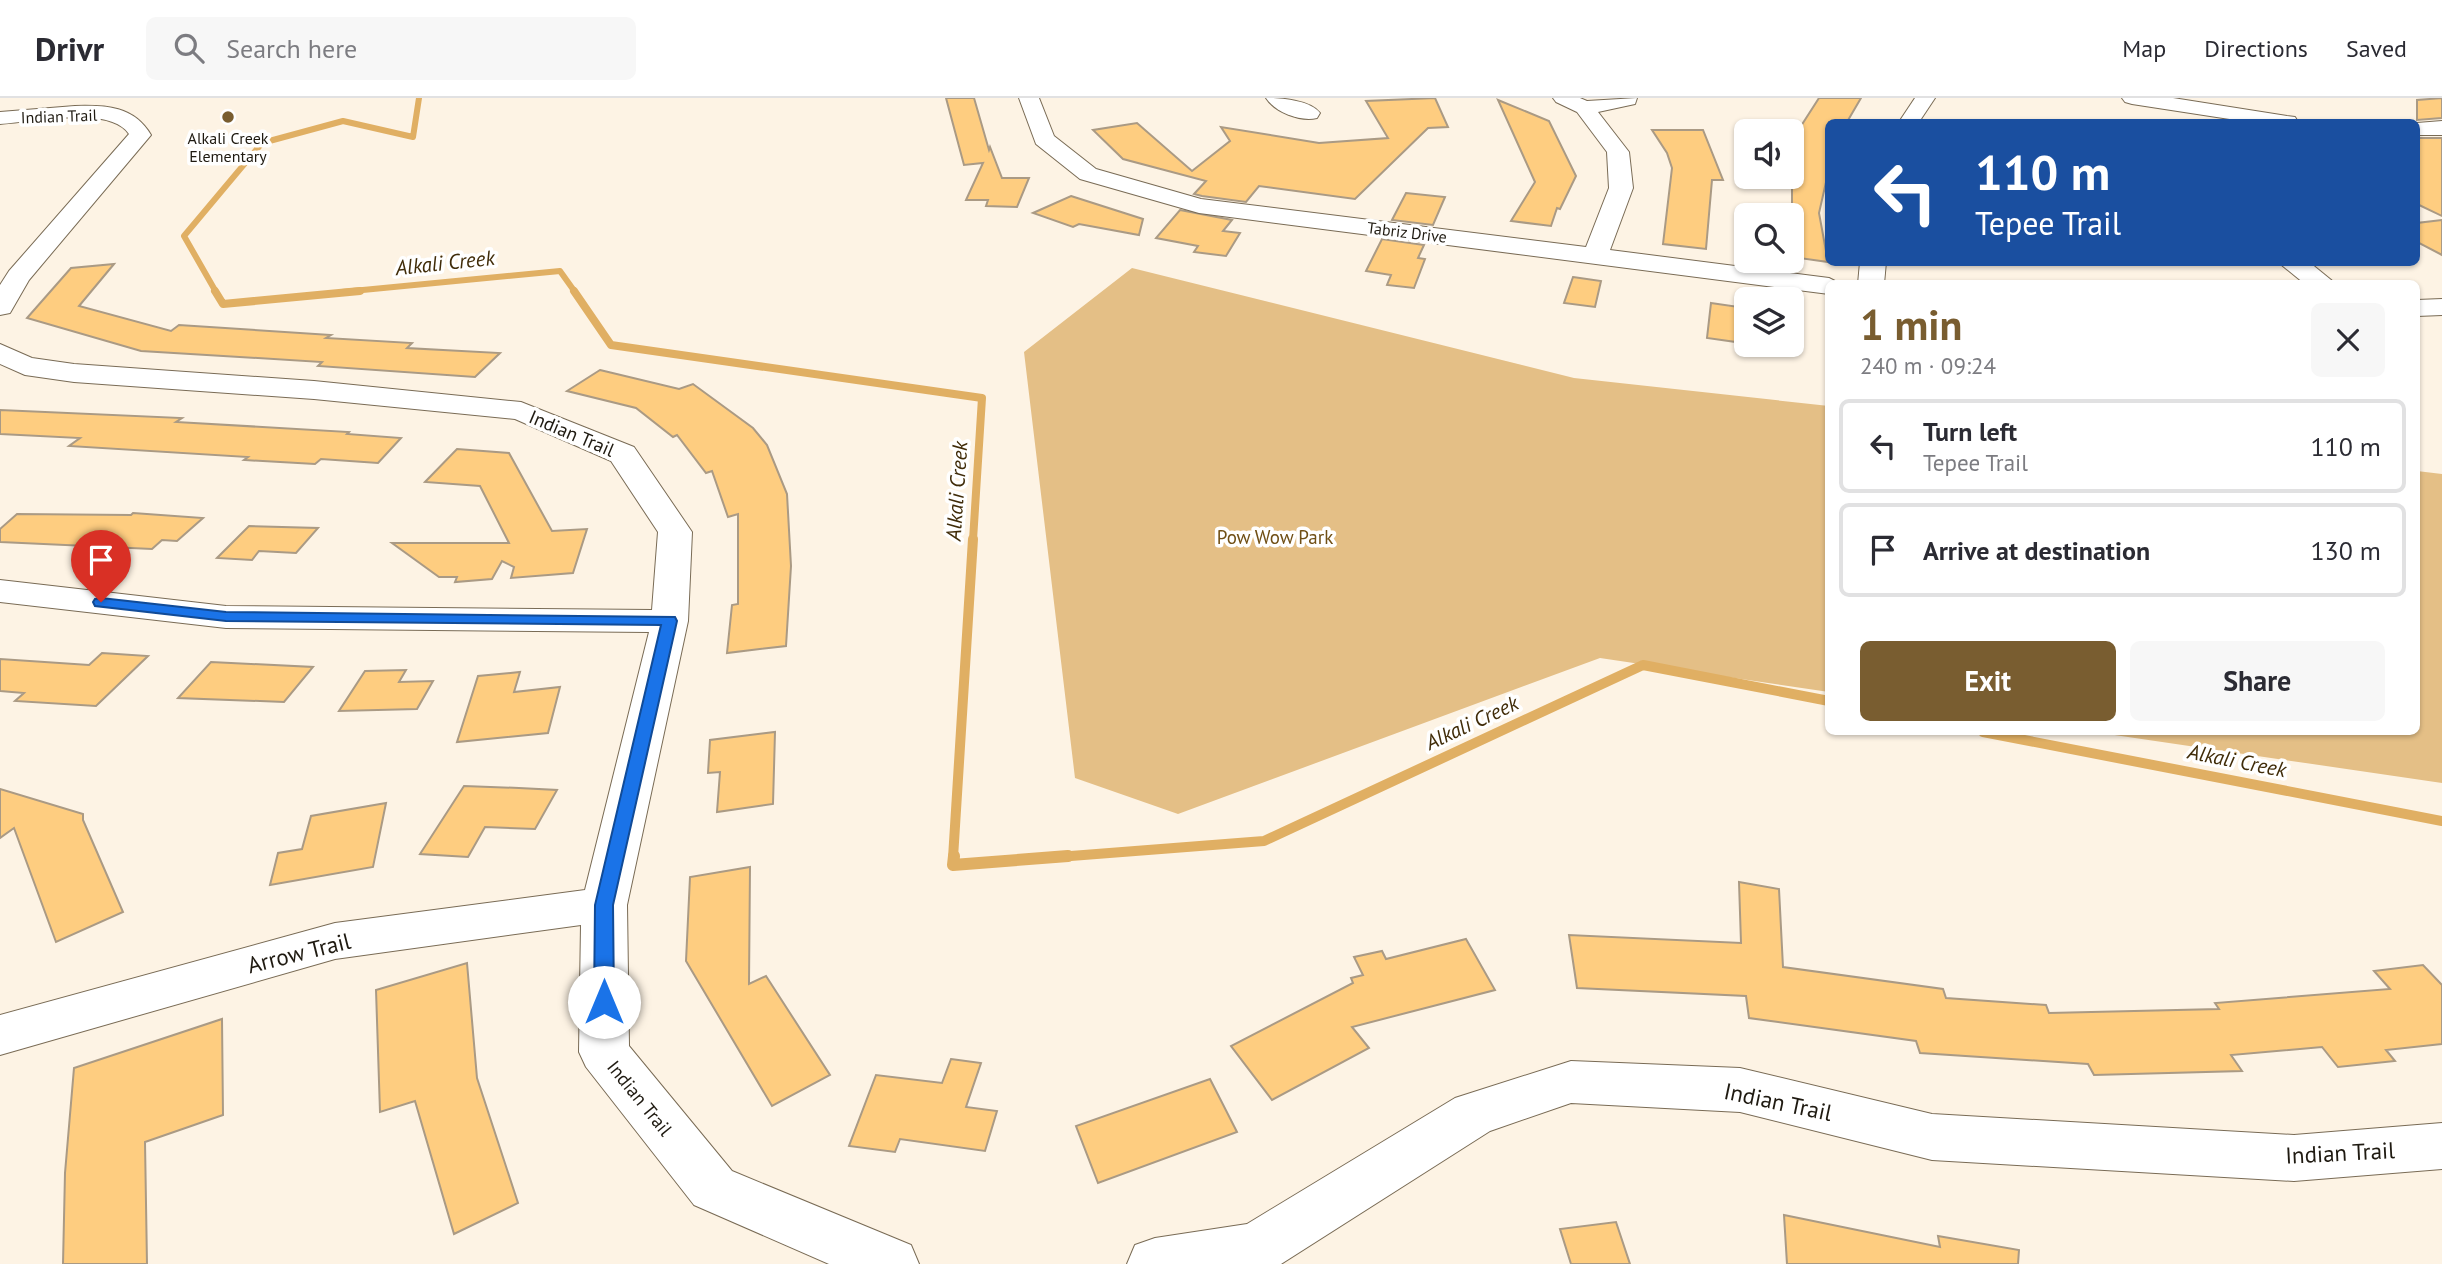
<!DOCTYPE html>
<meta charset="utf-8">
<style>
:root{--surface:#fff;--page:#f7f7f7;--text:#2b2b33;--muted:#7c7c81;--line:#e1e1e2;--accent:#795d30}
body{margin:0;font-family:"PT Sans",sans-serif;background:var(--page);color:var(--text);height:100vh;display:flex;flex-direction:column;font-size:26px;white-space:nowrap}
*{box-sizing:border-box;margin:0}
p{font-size:23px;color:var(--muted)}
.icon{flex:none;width:38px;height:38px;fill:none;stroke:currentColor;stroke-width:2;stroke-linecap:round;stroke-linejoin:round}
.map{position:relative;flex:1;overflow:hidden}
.side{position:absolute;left:1825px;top:182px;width:595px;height:455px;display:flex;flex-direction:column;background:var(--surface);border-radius:10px;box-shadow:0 2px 5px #0004}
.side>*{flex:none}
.hud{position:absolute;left:1825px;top:21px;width:595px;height:147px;border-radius:10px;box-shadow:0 2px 5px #0004;background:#1a4fa0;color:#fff;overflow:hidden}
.buttons{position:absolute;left:1734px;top:21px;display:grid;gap:14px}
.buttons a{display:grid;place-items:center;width:70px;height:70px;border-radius:10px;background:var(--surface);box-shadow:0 2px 5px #0004;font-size:35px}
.pin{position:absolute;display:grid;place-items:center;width:60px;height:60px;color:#fff;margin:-72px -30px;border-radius:50% 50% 50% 0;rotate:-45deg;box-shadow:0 0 7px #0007}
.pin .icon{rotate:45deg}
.me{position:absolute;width:77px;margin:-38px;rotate:0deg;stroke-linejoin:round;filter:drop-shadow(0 0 5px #0008)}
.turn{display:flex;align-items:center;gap:24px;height:147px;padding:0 35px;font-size:32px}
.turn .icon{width:91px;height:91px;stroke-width:2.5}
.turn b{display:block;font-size:49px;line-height:60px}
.round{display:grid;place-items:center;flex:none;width:74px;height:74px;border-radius:10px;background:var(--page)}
.head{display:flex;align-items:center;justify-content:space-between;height:119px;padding:0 35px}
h1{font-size:42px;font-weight:800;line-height:52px;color:var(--accent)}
.action{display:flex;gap:14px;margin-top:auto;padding:14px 35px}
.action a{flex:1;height:80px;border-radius:10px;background:var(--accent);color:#fff;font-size:28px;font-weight:800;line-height:80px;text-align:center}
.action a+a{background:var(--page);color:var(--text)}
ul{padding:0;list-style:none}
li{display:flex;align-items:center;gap:21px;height:94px;margin:0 14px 10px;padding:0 21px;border:4px solid var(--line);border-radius:10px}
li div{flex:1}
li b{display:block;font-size:26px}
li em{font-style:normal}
header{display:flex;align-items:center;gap:42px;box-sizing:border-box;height:98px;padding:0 35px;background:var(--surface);border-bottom:2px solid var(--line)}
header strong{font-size:33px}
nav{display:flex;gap:38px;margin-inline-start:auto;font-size:24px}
.search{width:490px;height:63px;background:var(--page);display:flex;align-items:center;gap:18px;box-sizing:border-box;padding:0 24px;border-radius:10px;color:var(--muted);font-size:26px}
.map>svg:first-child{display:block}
.green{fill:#e4bf86}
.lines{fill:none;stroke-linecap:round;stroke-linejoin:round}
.stream-far3{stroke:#e0af63;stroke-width:6}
.stream-far2{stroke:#e0af63;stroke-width:8}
.stream-far1{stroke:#e0af63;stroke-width:10}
.stream{stroke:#e0af63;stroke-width:12}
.building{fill:#fecd80;stroke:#aa9a84;stroke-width:2}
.minor-casing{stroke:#796b55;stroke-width:2}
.minor{fill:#fff;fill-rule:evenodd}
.route{fill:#1a73e8;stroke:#114b97;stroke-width:2}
.poi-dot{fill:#795d30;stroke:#fff;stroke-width:2.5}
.labels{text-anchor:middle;stroke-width:7;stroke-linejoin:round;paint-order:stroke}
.far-street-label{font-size:16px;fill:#1f1a11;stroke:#fff}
.far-poi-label{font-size:16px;fill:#1f1a11;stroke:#fff}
.street-label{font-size:19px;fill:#1f1a11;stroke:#fff}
.park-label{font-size:19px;fill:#704f15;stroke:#fff}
.water-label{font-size:21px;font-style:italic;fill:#402c09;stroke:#fff}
.near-street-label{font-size:23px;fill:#1f1a11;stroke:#fff}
</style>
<header>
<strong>Drivr</strong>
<div class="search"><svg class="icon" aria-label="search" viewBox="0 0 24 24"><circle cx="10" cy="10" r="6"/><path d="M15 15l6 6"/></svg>Search here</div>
<nav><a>Map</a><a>Directions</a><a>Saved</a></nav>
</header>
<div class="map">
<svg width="2442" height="1166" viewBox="0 0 2442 1166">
<rect width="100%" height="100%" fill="#fdf3e4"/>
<!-- green -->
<g class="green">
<path d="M1132,170L1574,280L1829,308V594L1600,560L1178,716L1075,680L1024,254Z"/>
<path d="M2417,373L2442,376V685L2094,634H2417Z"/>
</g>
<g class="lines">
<!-- stream-far3 -->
<g class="stream-far3">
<path d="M216,194L184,138L262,45L343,23L413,39L419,0"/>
<path d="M342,194L560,173L575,194"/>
</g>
<!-- stream-far2 -->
<g class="stream-far2">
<path d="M215,193L223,206L360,193"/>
<path d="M574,193L611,247L982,300L973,442"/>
</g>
<!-- stream-far1 -->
<g class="stream-far1">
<path d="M1983,634L2442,723"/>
<path d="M953,760L973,441"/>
<path d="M1045,760L1264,743L1643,567L1829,603"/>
</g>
<!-- stream -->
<path class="stream" d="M954,758L953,767L1068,758"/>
</g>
<!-- building -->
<g class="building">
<path d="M946,0H974L989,52L990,49L1002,80H1029L1017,109L986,108L988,102H966L983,65L964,67Z"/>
<path d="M1435,0L1448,29L1428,30L1355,101L1259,88L1246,104L1202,98L1194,96L1206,83L1123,61L1093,32L1137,25L1192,73L1230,43L1221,29L1319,45L1388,40L1366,3Z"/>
<path d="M1819,0H1861L1847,24H1829V71L1819,115L1828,164L1792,159V84L1798,60L1792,59V42Z"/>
<path d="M2442,0V20L2417,22V2Z"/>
<path d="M1498,2L1549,23L1576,78L1560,111L1557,110L1551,128L1511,123L1535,84Z"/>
<path d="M1652,32H1703L1723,82H1712L1706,151L1663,146L1672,70L1667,55Z"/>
<path d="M2417,40H2442V118L2417,106Z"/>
<path d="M1406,95L1445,99L1433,127L1392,122Z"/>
<path d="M1071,98L1143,121L1139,137L1079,126L1073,129L1033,115Z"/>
<path d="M1180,112L1232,122L1223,133L1240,135L1226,158L1194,154L1198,148L1156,140Z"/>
<path d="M2442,122V157L2417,144V125Z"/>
<path d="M1382,141L1424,147L1418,160L1425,161L1414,190L1387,187L1391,177L1366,173Z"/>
<path d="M114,166L79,208L171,233L179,227L331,237L326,240L412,245L407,250L500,255L475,279L318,268L322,264L141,253L27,220L71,170Z"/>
<path d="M1573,179L1601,183L1595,209L1564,205Z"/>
<path d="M1711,205L1739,209L1736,244L1707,240Z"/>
<path d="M600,272L679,291L693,286L753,330L767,347L787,396L791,468L786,548L727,555L732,507L738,506V416L728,419L712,373L706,375L677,337L673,339L636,310L567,293Z"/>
<path d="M0,312L182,320L176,324L349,334L347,336L401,340L378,365L321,361L315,366L244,362L248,359L69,348L80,340L0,336Z"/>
<path d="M457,351L509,355L552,433L587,431L573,475L511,480L514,469L502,463L492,481L455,484L457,479H439L392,445H509L480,388L425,384Z"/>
<path d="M133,415L203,420L177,443L162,442L152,451L0,444V431L17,416L131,417Z"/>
<path d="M249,428L318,430L296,455L259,453L252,462L217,460Z"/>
<path d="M102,555L148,558L96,608L15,603L24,595L0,593V561L89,567Z"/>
<path d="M211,564L313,569L284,604L178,600Z"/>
<path d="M406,572L399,584L433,583L417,611L339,613L365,573Z"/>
<path d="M520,574L514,594L560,589L548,635L457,644L478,578Z"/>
<path d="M775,634L773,706L717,714L720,674L708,675L710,642Z"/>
<path d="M464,688L519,690L557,692L535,731L485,729L468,759L420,756Z"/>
<path d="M0,691L83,716V722L123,814L56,844L14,730L0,740Z"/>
<path d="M386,705L373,769L270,787L278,755L302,751L311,718Z"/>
<path d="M750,769L749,886L766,878L830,977L772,1008L686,863L690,779Z"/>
<path d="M1739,784L1779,791L1783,869L1943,891L1946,900L2046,907L2049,915L2219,911L2215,905L2390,891L2374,873L2423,867L2442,887V946L2386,952L2395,963L2338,969L2322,949L2231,957L2242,973L2094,977L2088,966L1920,955L1916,943L1749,920L1746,898L1577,890L1569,837L1741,845Z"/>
<path d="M1466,841L1495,892L1352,929L1369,950L1272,1002L1231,948L1353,885L1351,880L1363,877L1354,859L1382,853L1386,861Z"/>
<path d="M467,865L477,980L518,1105L454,1136L415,1003L380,1014L376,892Z"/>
<path d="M222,921L223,1017L145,1044L147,1166H63L65,1075L74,970Z"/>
<path d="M951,961L981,965L966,1009L997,1013L985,1053L900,1041L895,1054L849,1048L876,977L942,985Z"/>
<path d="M1210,981L1237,1034L1098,1085L1076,1028Z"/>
<path d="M1784,1117L1940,1149L1938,1138L2019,1152L2018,1166H1787Z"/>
<path d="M1616,1124L1630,1166H1571L1560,1131Z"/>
</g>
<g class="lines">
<!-- minor casing -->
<g class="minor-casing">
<g id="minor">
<path d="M1019,0H1039L1054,38L1096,71L1201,101L1586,149L1609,90L1607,54L1577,14L1556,4L1553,0H1580L1587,3L1637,0L1635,6L1598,14L1629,54L1633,90L1610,152L1829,180L1841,186H1829V196L1199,115L1080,81L1036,46Z"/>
<path d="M1266,0C1281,0 1310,2 1320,15L1317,20C1300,24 1275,14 1266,0Z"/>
<path d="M1915,0H1935L1919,24H1899Z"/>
<path d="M2122,0H2173L2287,18L2295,19L2298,24H2249L2132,6L2125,4Z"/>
<path d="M75,8C106,7 134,8 151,37L29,182L10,215L0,217V187L9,173L129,36C110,7 31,24 0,26V14Z"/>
<path d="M2442,23V37H2417V25Z"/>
<path d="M1860,164H1886L1884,186H1858Z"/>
<path d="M2278,164H2309L2336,186H2305Z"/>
<path d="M2442,201V217L2417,218V202Z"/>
<path d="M0,246L32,260L74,266L314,283L521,304L634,349L692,434L688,523L627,807L629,948L732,1073L911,1147L919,1166H829L694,1107L586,969L579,954L581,827L335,861L0,957V917L335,825L585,792L649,534L226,530L0,504V482L226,508L652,512L658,434L611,363L515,321L314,301L74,284L25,277L0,266Z"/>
<path d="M1571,963L1740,970L1932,1016L2294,1037L2442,1025V1071L2294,1083L1932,1062L1740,1014L1571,1005L1490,1033L1281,1166H1127L1135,1147L1155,1140L1247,1126L1455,1000Z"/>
</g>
</g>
<!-- minor -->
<use href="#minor" class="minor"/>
</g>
<!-- route -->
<path class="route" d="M101,500L226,514L675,519L677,523L613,807L614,904L611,910L604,912L597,910L594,904L595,807L661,527L226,523L95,508L93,504L95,501Z"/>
<!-- markers -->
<circle class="poi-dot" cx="228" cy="19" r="7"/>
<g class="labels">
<!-- far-street labels -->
<g class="far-street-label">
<text transform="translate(59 18) rotate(-2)" y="6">Indian Trail</text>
<text transform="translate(1407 134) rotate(7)" y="6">Tabriz Drive</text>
</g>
<!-- far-poi labels -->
<g class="far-poi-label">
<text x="228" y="46">Alkali Creek<tspan x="228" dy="18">Elementary</tspan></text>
</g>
<!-- street labels -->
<g class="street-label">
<text transform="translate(572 335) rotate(23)" y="7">Indian Trail</text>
<text transform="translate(640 1000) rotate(51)" y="7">Indian Trail</text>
</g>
<!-- park labels -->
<g class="park-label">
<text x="1275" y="446">Pow Wow Park</text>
</g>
<!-- water labels -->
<g class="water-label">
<text transform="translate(445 165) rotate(-6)" y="7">Alkali Creek</text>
<text transform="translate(957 393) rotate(-86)" y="7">Alkali Creek</text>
<text transform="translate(1472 625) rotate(-25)" y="7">Alkali Creek</text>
<text transform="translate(2237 663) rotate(11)" y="7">Alkali Creek</text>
</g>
<!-- near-street labels -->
<g class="near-street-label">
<text transform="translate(299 855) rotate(-14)" y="8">Arrow Trail</text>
<text transform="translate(1778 1004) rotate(12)" y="8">Indian Trail</text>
<text transform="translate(2340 1055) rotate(-3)" y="8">Indian Trail</text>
</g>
</g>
</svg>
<div class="buttons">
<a><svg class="icon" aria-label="sound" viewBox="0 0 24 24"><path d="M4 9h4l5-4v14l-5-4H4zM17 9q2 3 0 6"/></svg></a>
<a><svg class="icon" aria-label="search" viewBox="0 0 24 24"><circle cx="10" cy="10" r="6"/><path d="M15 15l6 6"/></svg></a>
<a><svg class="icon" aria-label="layers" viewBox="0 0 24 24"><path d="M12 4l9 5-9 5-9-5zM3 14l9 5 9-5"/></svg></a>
</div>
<div class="pin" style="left:101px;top:504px;background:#d93025"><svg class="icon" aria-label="arrive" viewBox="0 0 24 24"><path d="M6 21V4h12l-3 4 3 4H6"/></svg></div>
<svg class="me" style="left:604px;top:904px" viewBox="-20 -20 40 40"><circle r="19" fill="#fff"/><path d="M0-13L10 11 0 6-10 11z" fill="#1a73e8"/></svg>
<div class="hud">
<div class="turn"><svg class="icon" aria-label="left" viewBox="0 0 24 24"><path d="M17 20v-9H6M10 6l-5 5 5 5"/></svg><div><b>110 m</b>Tepee Trail</div></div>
</div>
<section class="side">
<div class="head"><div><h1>1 min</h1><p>240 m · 09:24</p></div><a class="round"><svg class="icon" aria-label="close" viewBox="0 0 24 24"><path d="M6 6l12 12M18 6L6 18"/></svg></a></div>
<ul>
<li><svg class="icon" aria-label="left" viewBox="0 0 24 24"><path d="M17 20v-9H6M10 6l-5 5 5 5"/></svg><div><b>Turn left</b><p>Tepee Trail</p></div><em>110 m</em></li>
<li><svg class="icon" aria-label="arrive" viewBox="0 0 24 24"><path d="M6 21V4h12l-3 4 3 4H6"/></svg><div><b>Arrive at destination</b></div><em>130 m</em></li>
</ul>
<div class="action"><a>Exit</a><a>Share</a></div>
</section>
</div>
